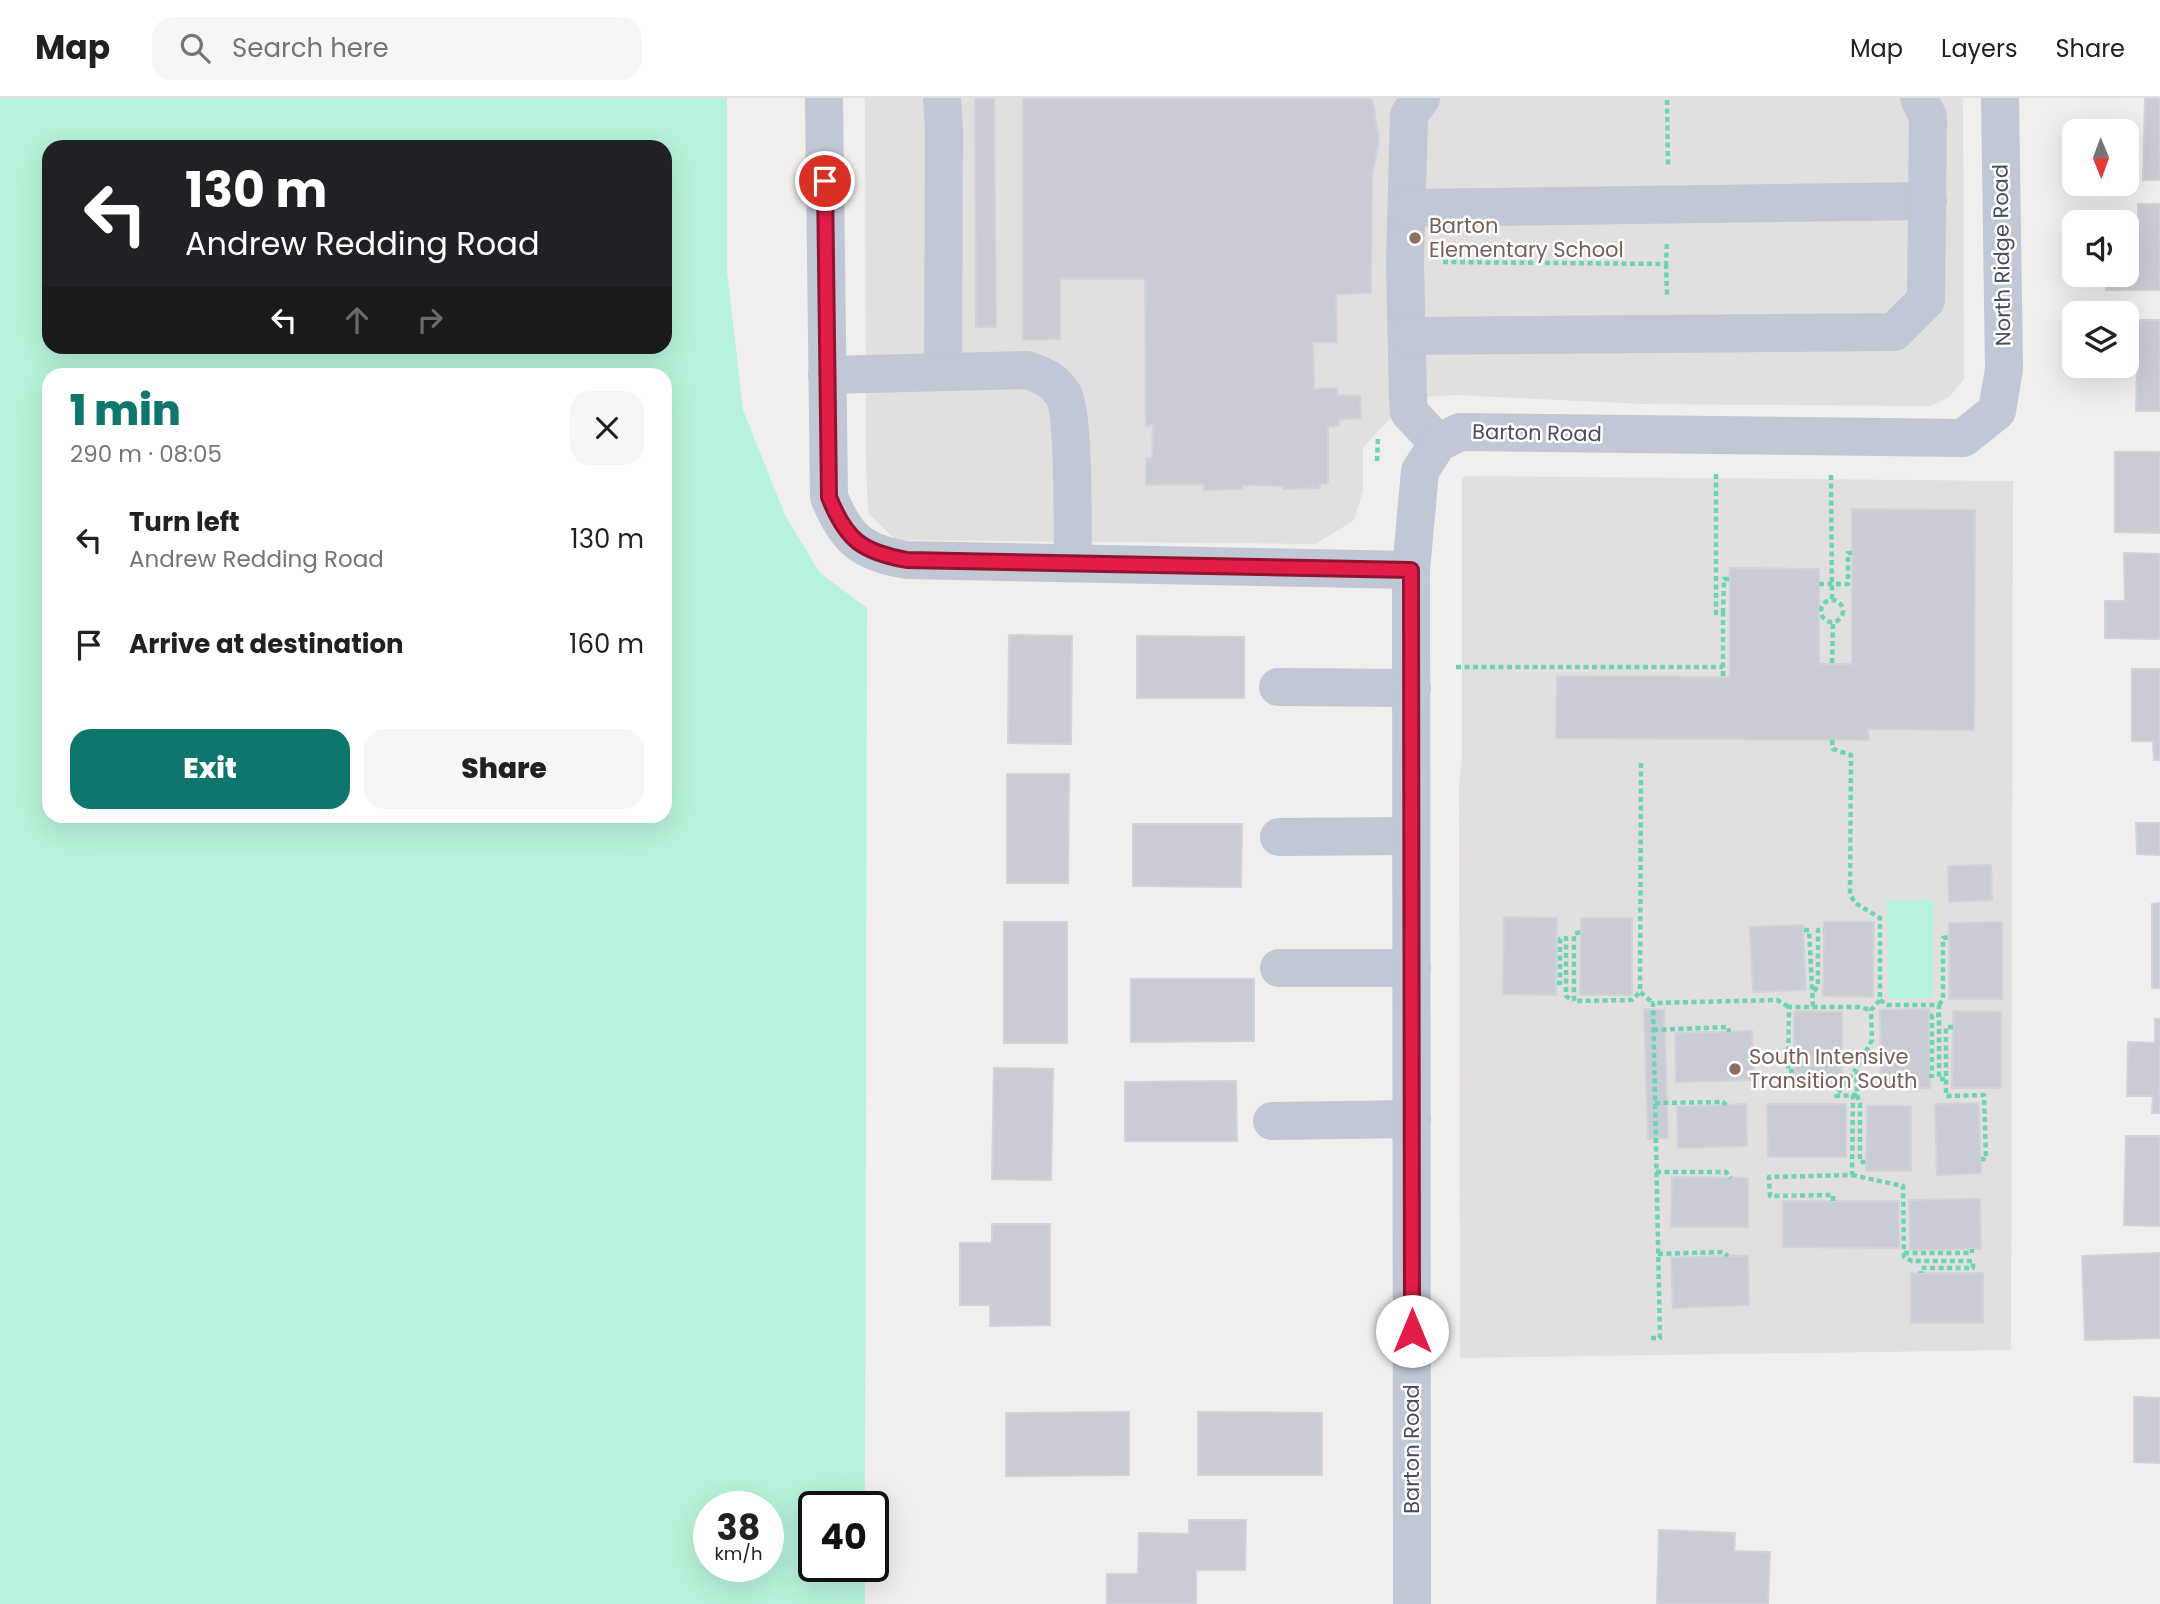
<!DOCTYPE html>
<meta charset="utf-8">
<style>
:root{--surface:#fff;--page:#f6f6f6;--text:#202124;--muted:#757577;--line:#e0e0e0;--accent:#0f766e}
body{margin:0;font-family:Poppins,sans-serif;background:var(--page);color:var(--text);height:100vh;display:flex;flex-direction:column;font-size:26px;white-space:nowrap}
*{box-sizing:border-box;margin:0}
p{font-size:23px;color:var(--muted)}
.icon{flex:none;width:38px;height:38px;fill:none;stroke:currentColor;stroke-width:2;stroke-linecap:round;stroke-linejoin:round}
.map{position:relative;flex:1;overflow:hidden}
.details{position:absolute;left:42px;top:270px;width:630px;height:455px;display:flex;flex-direction:column;background:var(--surface);border-radius:21px;box-shadow:0 7px 28px #0002}
.details>*{flex:none}
.banner{position:absolute;left:42px;top:42px;width:630px;height:214px;border-radius:21px;box-shadow:0 7px 28px #0002;background:#202124;color:#fff;overflow:hidden}
.needle{width:46px;rotate:179deg}
.buttons{position:absolute;left:2062px;top:21px;display:grid;gap:14px}
.buttons a{display:grid;place-items:center;width:77px;height:77px;border-radius:14px;background:var(--surface);box-shadow:0 7px 28px #0002;font-size:35px}
.speed{position:absolute;left:693px;top:1393px;display:flex;gap:14px;font-size:35px;font-weight:700;text-align:center}
.speed>*{display:grid;place-content:center;width:91px;height:91px;border-radius:50%;background:var(--surface);box-shadow:0 7px 28px #0002;line-height:1}
.speed small{font-size:18px;font-weight:400}
.speed .limit{border:4px solid #111;border-radius:10px;background:#fff;color:#111}
.pin{position:absolute;display:grid;place-items:center;width:60px;height:60px;color:#fff;margin:-30px;border:4px solid #fff;border-radius:50%;box-shadow:0 2px 7px #0007}
.me{position:absolute;width:77px;margin:-38px;rotate:0deg;stroke-linejoin:round;filter:drop-shadow(0 0 5px #0008)}
.turn{display:flex;align-items:center;gap:24px;height:147px;padding:0 28px;font-size:32px}
.turn .icon{width:91px;height:91px;stroke-width:2.5}
.turn b{display:block;font-size:49px;line-height:60px}
.lanes{display:flex;align-items:center;height:66px;padding:0 28px;background:#0003;justify-content:center;gap:35px;direction:ltr}
.lanes .off{opacity:.35}
.round{display:grid;place-items:center;flex:none;width:74px;height:74px;border-radius:21px;background:var(--page)}
.summary{display:flex;align-items:center;justify-content:space-between;height:119px;padding:0 28px}
h1{font-size:42px;font-weight:800;line-height:52px;color:var(--accent)}
.button{display:flex;gap:14px;margin-top:auto;padding:14px 28px}
.button a{flex:1;height:80px;border-radius:21px;background:var(--accent);color:#fff;font-size:28px;font-weight:800;line-height:80px;text-align:center}
.button a+a{background:var(--page);color:var(--text)}
ul{padding:0;list-style:none}
li{display:flex;align-items:center;gap:21px;height:105px;padding:0 28px}
li div{flex:1}
li b{display:block;font-size:26px}
li em{font-style:normal}
header{display:flex;align-items:center;gap:42px;box-sizing:border-box;height:98px;padding:0 35px;background:var(--surface);border-bottom:2px solid var(--line)}
header strong{font-size:33px}
nav{display:flex;gap:38px;margin-inline-start:auto;font-size:24px}
.search{width:490px;height:63px;background:var(--page);display:flex;align-items:center;gap:18px;box-sizing:border-box;padding:0 24px;border-radius:21px;color:var(--muted);font-size:26px}
.map>svg:first-child{display:block}
.education{fill:#e2dfdf}
.green{fill:#b7f3d8;fill-rule:evenodd}
.building{fill:#c9ccd4;stroke:#d1d2da;stroke-width:2}
.lines{fill:none;stroke-linecap:round;stroke-linejoin:round}
.path{stroke:#6cd4b1;stroke-width:4.5;stroke-dasharray:5 3.5;stroke-linecap:butt}
.minor{stroke:#c0c7d5;stroke-width:38}
.route-casing{stroke:#92132f;stroke-width:18}
.route{stroke:#e11d48;stroke-width:12}
.education-dot{fill:#8d6e63;stroke:#fff;stroke-width:2.5}
.labels{text-anchor:middle;stroke-width:5;stroke-linejoin:round;paint-order:stroke}
.education-label{font-size:21px;fill:#785e54;stroke:#fff;text-anchor:start}
.street-label{font-size:21px;fill:#444e5d;stroke:#fff}
</style>
<header>
<strong>Map</strong>
<div class="search"><svg class="icon" aria-label="search" viewBox="0 0 24 24"><circle cx="10" cy="10" r="6"/><path d="M15 15l6 6"/></svg>Search here</div>
<nav><a>Map</a><a>Layers</a><a>Share</a></nav>
</header>
<div class="map">
<svg width="2160" height="1506" viewBox="0 0 2160 1506">
<rect width="100%" height="100%" fill="#f1eeee"/>
<!-- education -->
<g class="education">
<path d="M865,0H1963L1964,281L1949,299L1931,308L1641,306L1456,297L1409,300L1363,350V393L1354,422L1316,446L896,442L868,415L866,364Z"/>
<path d="M1465,378L2013,383L2011,1252L1460,1260L1459,689L1462,660V381Z"/>
</g>
<!-- green -->
<g class="green">
<path d="M0,0H727V173L743,312L785,417L820,475L867,510L865,1409H814V1468H865V1506H0ZM49,49H665V248H49ZM49,276H665V718H49ZM709,1409H768V1468H709Z"/>
<path d="M1887,802H1933V900L1888,901Z"/>
</g>
<!-- building -->
<g class="building">
<path d="M975,0H994L996,229H976Z"/>
<path d="M1023,0H1372L1379,42L1372,78L1371,195L1336,196L1337,244H1313L1314,291L1337,290L1338,297L1360,298L1361,320L1339,322V328L1328,329V385L1320,386V390L1283,391V388L1242,387V391L1204,392V386L1146,387V360H1152L1153,327L1146,328L1145,181H1060V241L1023,242Z"/>
<path d="M2145,0H2160V82H2143Z"/>
<path d="M2138,106H2160V192H2106V177H2126V150H2138Z"/>
<path d="M2138,222H2160V313H2136Z"/>
<path d="M2115,354H2160V435L2115,434Z"/>
<path d="M1852,411L1975,412L1974,632L1868,631L1869,642L1556,640L1557,578L1730,579V470L1819,471V566H1852Z"/>
<path d="M2124,455L2160,456V541L2105,540V503H2125Z"/>
<path d="M1009,537L1072,538L1071,646L1008,645Z"/>
<path d="M1137,538L1244,539V600H1137Z"/>
<path d="M2132,571H2160V662H2154L2153,643H2132Z"/>
<path d="M1007,676H1069L1068,785H1007Z"/>
<path d="M2136,725H2160V757L2137,756Z"/>
<path d="M1133,726H1242L1241,789L1133,788Z"/>
<path d="M1991,767L1992,802L1949,804L1948,768Z"/>
<path d="M2160,805V890H2152V806Z"/>
<path d="M1504,819L1557,820L1556,897L1503,896Z"/>
<path d="M1581,820H1632V897H1580Z"/>
<rect x="1004" y="824" width="63" height="121"/>
<path d="M1824,824H1874L1873,899L1823,898Z"/>
<path d="M2002,824V901H1949V825Z"/>
<path d="M1803,827L1806,892L1753,894L1750,829Z"/>
<path d="M1131,881H1254V943L1131,944Z"/>
<path d="M1644,911L1664,912L1668,1040L1648,1041Z"/>
<path d="M1929,911L1930,990H1881L1880,912Z"/>
<path d="M1794,913L1842,914V987H1794Z"/>
<path d="M1953,913L2001,914V990H1952Z"/>
<path d="M2155,921H2160V1015H2152L2153,998H2127L2128,944L2155,945Z"/>
<path d="M1752,933L1754,982L1676,984L1675,935Z"/>
<path d="M994,970L1053,971L1051,1082L992,1081Z"/>
<path d="M1236,983L1237,1043H1125V984Z"/>
<path d="M1979,1005L1981,1075L1937,1077L1935,1006Z"/>
<path d="M1746,1006L1747,1048L1678,1050L1677,1009Z"/>
<path d="M1767,1006H1846V1059H1768Z"/>
<path d="M1867,1008H1911V1073H1866Z"/>
<path d="M2126,1038H2160V1128L2124,1127Z"/>
<path d="M1672,1079L1748,1080V1129H1671Z"/>
<path d="M1980,1101L1981,1151L1910,1152L1909,1102Z"/>
<path d="M1783,1103H1899V1150L1783,1149Z"/>
<path d="M992,1126H1050V1227L990,1228V1207H960V1145H992Z"/>
<path d="M2160,1155V1240L2085,1242L2082,1158Z"/>
<path d="M1728,1158H1748L1749,1207L1673,1210L1671,1160Z"/>
<rect x="1911" y="1175" width="72" height="50"/>
<path d="M2134,1299L2160,1300V1365L2134,1364Z"/>
<path d="M1129,1314V1377L1006,1378V1315Z"/>
<path d="M1198,1314L1322,1315V1377H1198Z"/>
<path d="M1189,1422H1246L1245,1472H1196V1506H1107V1476H1138L1139,1435L1189,1436Z"/>
<path d="M1659,1432L1735,1435L1734,1453L1770,1454L1768,1506H1657Z"/>
</g>
<g class="lines">
<!-- path -->
<g class="path">
<path d="M1667,2L1668,69"/>
<path d="M1443,164L1666,166L1667,143"/>
<path d="M1666,166L1667,197"/>
<path d="M1377,363L1378,339"/>
<path d="M1716,376V515H1723V579"/>
<path d="M1831,377L1832,502"/>
<path d="M1819,486H1848V455H1852"/>
<circle cx="1832" cy="513" r="11"/>
<path d="M1723,515L1724,481H1730"/>
<path d="M1832,565L1833,524"/>
<path d="M1456,569H1723"/>
<path d="M1832,642L1833,651L1851,657L1850,796L1855,805L1880,820V902L1871,912L1872,942L1856,971L1857,997L1836,998L1856,971"/>
<path d="M1641,665L1640,894L1653,905"/>
<path d="M1804,832H1809L1813,909"/>
<path d="M1580,834L1574,836V903L1632,902L1640,894"/>
<path d="M1557,885H1560V841L1566,840V898L1573,903"/>
<path d="M1814,893L1818,888V832H1824"/>
<path d="M1880,902L1887,907H1939V917"/>
<path d="M1939,907L1943,901V840L1949,839"/>
<path d="M1953,929H1946V998L1984,997L1986,1061H1981"/>
<path d="M1653,932L1728,929L1729,934"/>
<path d="M1794,973H1788L1789,909H1859L1871,912"/>
<path d="M1929,978H1932V917H1939V981H1946"/>
<path d="M1857,997L1860,1006V1064H1866"/>
<path d="M1655,1005L1723,1004L1726,1007"/>
<path d="M1656,1074H1726L1731,1080"/>
<path d="M1852,1077L1903,1088L1904,1159L1912,1163H1973V1170H1921V1175"/>
<path d="M1833,1103V1097L1770,1098L1769,1079L1852,1077L1853,997"/>
<path d="M1904,1155H1972V1151"/>
<path d="M1658,1156L1723,1154L1728,1158"/>
<path d="M1651,1240H1660L1653,905L1777,902L1789,909"/>
</g>
<!-- minor -->
<g class="minor">
<path d="M824,0L829,399C846,441 862,455 907,462L1411,472"/>
<path d="M942,0L944,31L943,274"/>
<path d="M1421,0L1409,17L1405,165L1408,300L1409,314L1438,345"/>
<path d="M1407,110L1928,103"/>
<path d="M1407,238L1894,234L1926,202L1928,19L1919,0"/>
<path d="M827,277L1027,272C1042,277 1054,282 1063,296C1075,316 1072,435 1073,465"/>
<path d="M1278,589L1412,590"/>
<path d="M1279,739L1411,738"/>
<path d="M1279,870H1412"/>
<path d="M1272,1023L1412,1021"/>
<path d="M1412,1506L1411,472L1420,373L1438,345L1460,334L1963,340L1997,313L2004,271L2000,0"/>
</g>
</g>
<g class="lines">
<!-- route casing -->
<g class="route-casing">
<path id="route" d="M825,83L829,399C846,442 862,454 907,462L1411,472L1412,1233"/>
</g>
<!-- route -->
<use href="#route" class="route"/>
</g>
<!-- markers -->
<g class="education-dot">
<circle cx="1415" cy="140" r="7"/>
<circle cx="1735" cy="971" r="7"/>
</g>
<g class="labels">
<!-- education labels -->
<g class="education-label">
<text x="1429" y="135">Barton<tspan x="1429" dy="24">Elementary School</tspan></text>
<text x="1749" y="966">South Intensive<tspan x="1749" dy="24">Transition South</tspan></text>
</g>
<!-- street labels -->
<g class="street-label">
<text transform="translate(2002 157) rotate(-91)" y="7">North Ridge Road</text>
<text transform="translate(1537 335) rotate(1)" y="7">Barton Road</text>
<text transform="translate(1412 1351) rotate(-90)" y="7">Barton Road</text>
</g>
</g>
</svg>
<div class="buttons">
<a><svg class="needle" viewBox="-14 -14 28 28"><path d="M0-13l5 13h-10z" fill="#e53935"/><path d="M0 13l5-13h-10z" fill="#757577"/></svg></a>
<a><svg class="icon" aria-label="sound" viewBox="0 0 24 24"><path d="M4 9h4l5-4v14l-5-4H4zM17 9q2 3 0 6"/></svg></a>
<a><svg class="icon" aria-label="layers" viewBox="0 0 24 24"><path d="M12 4l9 5-9 5-9-5zM3 14l9 5 9-5"/></svg></a>
</div>
<div class="speed"><div>38<small>km/h</small></div><div class="limit">40</div></div>
<div class="pin" style="left:825px;top:83px;background:#d93025"><svg class="icon" aria-label="arrive" viewBox="0 0 24 24"><path d="M6 21V4h12l-3 4 3 4H6"/></svg></div>
<svg class="me" style="left:1412px;top:1233px" viewBox="-20 -20 40 40"><circle r="19" fill="#fff"/><path d="M0-13L10 11 0 6-10 11z" fill="#e11d48"/></svg>
<div class="banner">
<div class="turn"><svg class="icon" aria-label="left" viewBox="0 0 24 24"><path d="M17 20v-9H6M10 6l-5 5 5 5"/></svg><div><b>130 m</b>Andrew Redding Road</div></div>
<div class="lanes"><svg class="icon" aria-label="left" viewBox="0 0 24 24"><path d="M17 20v-9H6M10 6l-5 5 5 5"/></svg><svg class="icon off" aria-label="ahead" viewBox="0 0 24 24"><path d="M12 20V5M6 11l6-6 6 6"/></svg><svg class="icon off" aria-label="right" viewBox="0 0 24 24"><path d="M7 20v-9h11M14 6l5 5-5 5"/></svg></div>
</div>
<section class="details">
<div class="summary"><div><h1>1 min</h1><p>290 m · 08:05</p></div><a class="round"><svg class="icon" aria-label="close" viewBox="0 0 24 24"><path d="M6 6l12 12M18 6L6 18"/></svg></a></div>
<ul>
<li><svg class="icon" aria-label="left" viewBox="0 0 24 24"><path d="M17 20v-9H6M10 6l-5 5 5 5"/></svg><div><b>Turn left</b><p>Andrew Redding Road</p></div><em>130 m</em></li>
<li><svg class="icon" aria-label="arrive" viewBox="0 0 24 24"><path d="M6 21V4h12l-3 4 3 4H6"/></svg><div><b>Arrive at destination</b></div><em>160 m</em></li>
</ul>
<div class="button"><a>Exit</a><a>Share</a></div>
</section>
</div>
